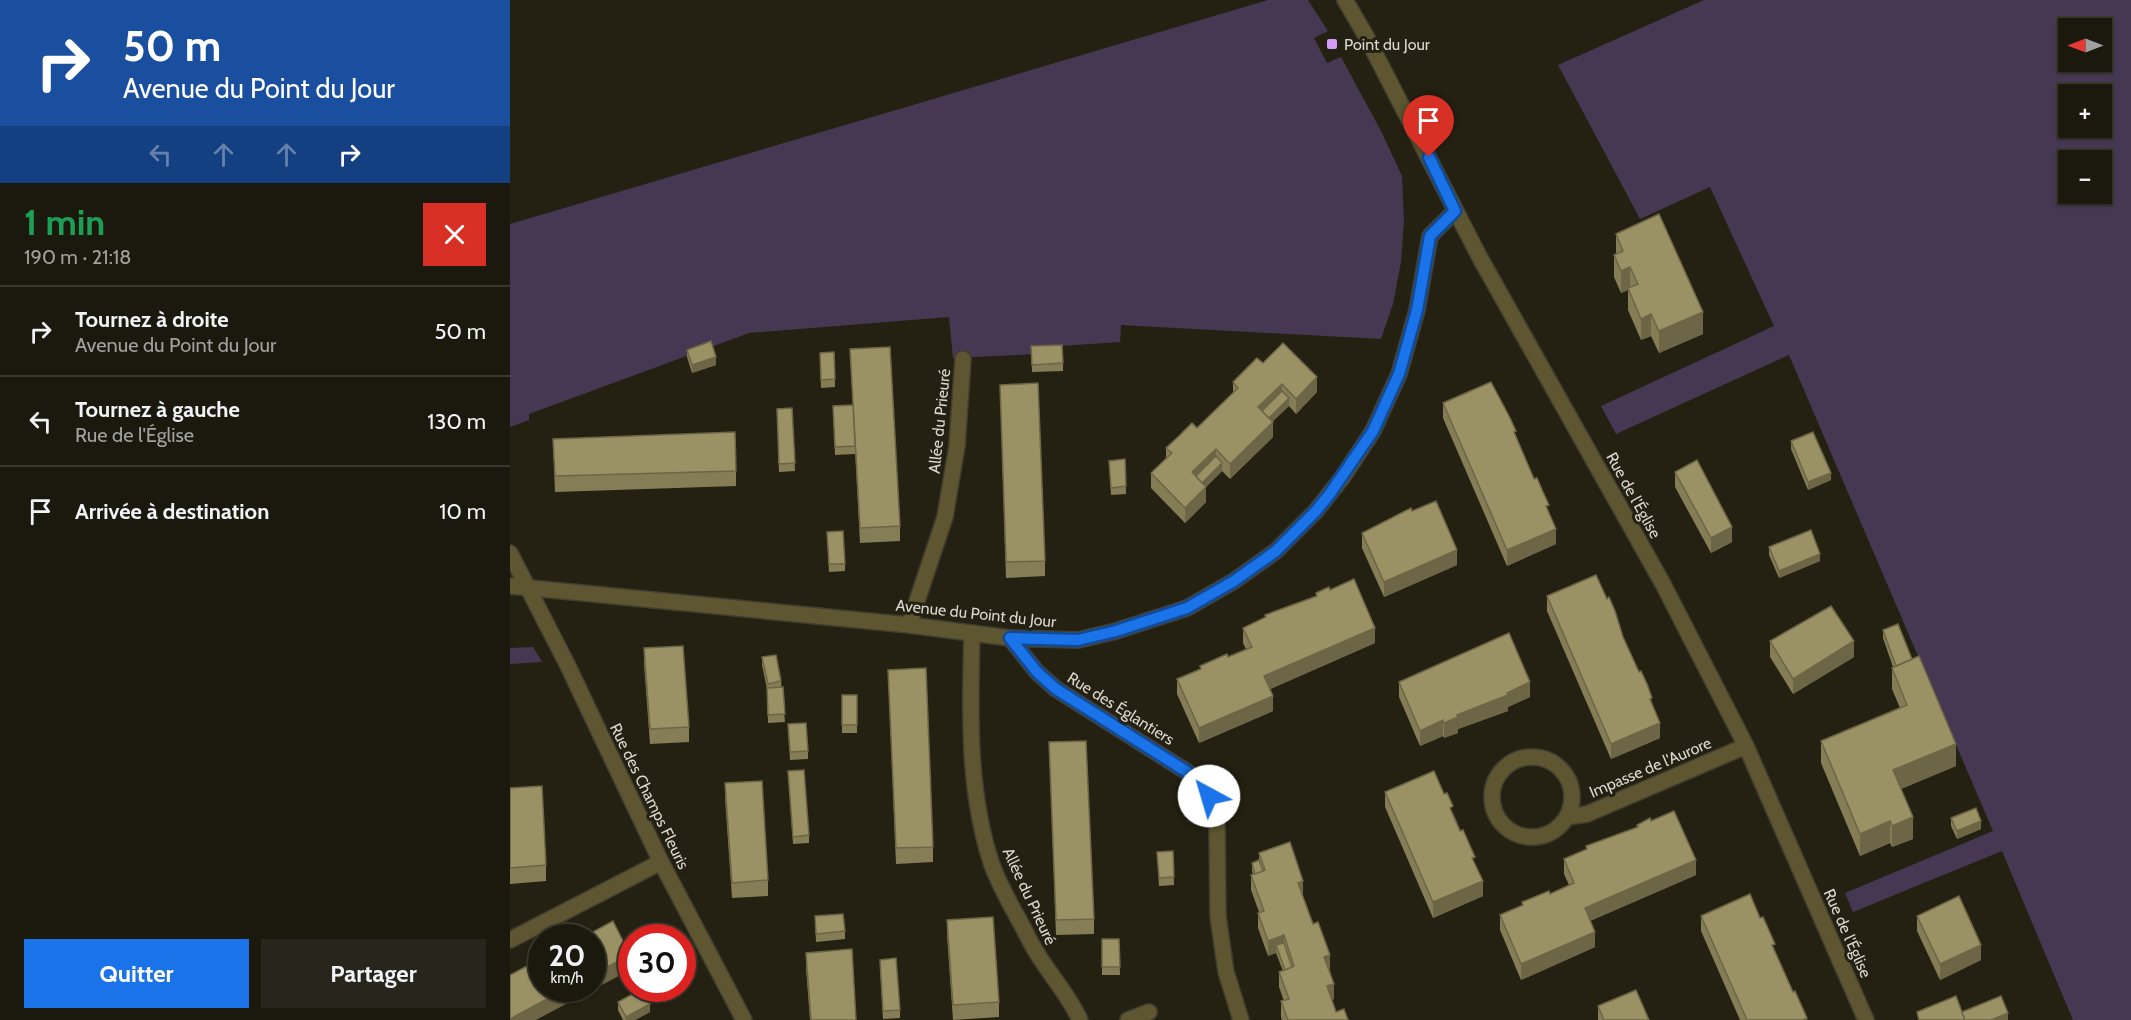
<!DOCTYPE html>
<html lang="fr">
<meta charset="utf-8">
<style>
:root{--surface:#1b190e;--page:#28261c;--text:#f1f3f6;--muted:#a0a09e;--line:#39382e;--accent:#1a73e8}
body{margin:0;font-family:Cabin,sans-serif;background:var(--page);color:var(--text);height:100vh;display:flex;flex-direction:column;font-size:22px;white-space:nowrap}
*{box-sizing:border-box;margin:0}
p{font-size:20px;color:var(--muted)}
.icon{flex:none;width:33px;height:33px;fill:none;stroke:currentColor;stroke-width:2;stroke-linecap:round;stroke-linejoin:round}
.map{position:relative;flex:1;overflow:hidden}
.drawer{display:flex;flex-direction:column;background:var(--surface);width:510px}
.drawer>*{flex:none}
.banner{background:#1a4fa0;color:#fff;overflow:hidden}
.needle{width:39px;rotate:270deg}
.buttons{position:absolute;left:1548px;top:18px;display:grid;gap:12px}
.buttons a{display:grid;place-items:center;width:54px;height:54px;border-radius:0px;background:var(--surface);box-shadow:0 2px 4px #0004,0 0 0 2px var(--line);font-size:30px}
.speed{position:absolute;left:18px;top:924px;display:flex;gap:12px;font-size:30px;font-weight:700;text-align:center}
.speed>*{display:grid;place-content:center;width:78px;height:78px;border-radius:50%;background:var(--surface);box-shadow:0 2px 4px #0004,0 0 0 2px var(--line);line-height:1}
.speed small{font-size:15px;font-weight:400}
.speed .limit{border:9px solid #d22;background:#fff;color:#111}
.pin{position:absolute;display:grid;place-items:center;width:51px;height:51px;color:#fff;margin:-62px -26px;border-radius:50% 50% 50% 0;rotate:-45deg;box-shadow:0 0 6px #0007}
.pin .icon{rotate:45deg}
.me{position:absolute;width:66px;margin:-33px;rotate:321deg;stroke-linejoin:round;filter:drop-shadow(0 0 4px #0008)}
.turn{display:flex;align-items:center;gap:21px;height:126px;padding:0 24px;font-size:27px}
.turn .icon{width:78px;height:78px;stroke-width:2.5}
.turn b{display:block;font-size:42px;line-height:51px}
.lanes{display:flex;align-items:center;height:57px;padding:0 24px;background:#0003;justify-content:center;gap:30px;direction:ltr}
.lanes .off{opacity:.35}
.round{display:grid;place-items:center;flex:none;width:63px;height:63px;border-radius:0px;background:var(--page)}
.summary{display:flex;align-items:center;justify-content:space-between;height:102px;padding:0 24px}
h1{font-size:36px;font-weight:700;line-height:45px;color:#1e9e55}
.primary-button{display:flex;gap:12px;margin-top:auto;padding:12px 24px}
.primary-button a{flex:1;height:69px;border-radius:0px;background:var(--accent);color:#fff;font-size:24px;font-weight:700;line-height:69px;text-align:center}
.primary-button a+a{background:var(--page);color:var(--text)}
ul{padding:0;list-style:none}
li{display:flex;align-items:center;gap:18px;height:90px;padding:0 24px;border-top:2px solid var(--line)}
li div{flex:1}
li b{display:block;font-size:22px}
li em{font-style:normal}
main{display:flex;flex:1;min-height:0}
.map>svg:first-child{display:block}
.green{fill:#463852;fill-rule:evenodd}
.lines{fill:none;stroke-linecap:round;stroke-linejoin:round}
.minor-casing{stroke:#413e30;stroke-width:18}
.minor{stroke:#5e5631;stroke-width:15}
.wall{fill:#847d56}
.shaded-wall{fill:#6c6646}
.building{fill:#9a9164;stroke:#6c6646;stroke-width:1.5}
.route-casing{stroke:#114b97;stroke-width:15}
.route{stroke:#1a73e8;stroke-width:10}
.poi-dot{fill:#d39cfd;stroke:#242112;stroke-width:2}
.labels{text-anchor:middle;stroke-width:6;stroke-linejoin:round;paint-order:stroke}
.poi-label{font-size:16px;fill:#d9d7ce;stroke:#242112;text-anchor:start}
.street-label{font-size:16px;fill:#d9d7ce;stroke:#242112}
</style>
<main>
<section class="drawer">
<div class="banner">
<div class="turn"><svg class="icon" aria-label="right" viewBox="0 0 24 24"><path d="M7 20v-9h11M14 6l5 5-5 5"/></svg><div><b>50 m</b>Avenue du Point du Jour</div></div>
<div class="lanes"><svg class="icon off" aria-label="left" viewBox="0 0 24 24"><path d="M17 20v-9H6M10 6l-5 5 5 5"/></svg><svg class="icon off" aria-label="ahead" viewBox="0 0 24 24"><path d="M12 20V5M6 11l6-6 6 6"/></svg><svg class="icon off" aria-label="ahead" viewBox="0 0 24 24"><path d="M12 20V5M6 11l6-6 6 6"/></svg><svg class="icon" aria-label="right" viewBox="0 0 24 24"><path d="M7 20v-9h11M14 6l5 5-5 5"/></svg></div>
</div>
<div class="summary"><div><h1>1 min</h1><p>190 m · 21:18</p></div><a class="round" style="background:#d93025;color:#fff"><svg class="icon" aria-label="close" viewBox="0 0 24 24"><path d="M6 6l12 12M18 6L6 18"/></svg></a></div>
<ul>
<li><svg class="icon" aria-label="right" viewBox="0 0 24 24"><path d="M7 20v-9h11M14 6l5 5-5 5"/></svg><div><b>Tournez à droite</b><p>Avenue du Point du Jour</p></div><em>50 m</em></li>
<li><svg class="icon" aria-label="left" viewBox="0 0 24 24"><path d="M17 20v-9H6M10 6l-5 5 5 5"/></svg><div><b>Tournez à gauche</b><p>Rue de l'Église</p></div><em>130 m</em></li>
<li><svg class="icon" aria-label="arrive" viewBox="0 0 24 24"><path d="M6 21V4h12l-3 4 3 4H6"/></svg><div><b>Arrivée à destination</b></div><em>10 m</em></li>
</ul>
<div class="primary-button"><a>Quitter</a><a>Partager</a></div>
</section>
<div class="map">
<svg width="1621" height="1020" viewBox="0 0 1621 1020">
<rect width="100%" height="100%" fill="#242112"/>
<!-- green -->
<g class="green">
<path d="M758,0H798L818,31L804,38L817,63L831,57L871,131L892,176L894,221L891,262L883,304L871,339L611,325L610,342L551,346L552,353L443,358L439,317L239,333L19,414V420L0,427V224Z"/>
<path d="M1194,0H1621V1020H1563L1492,851L1343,912L1335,893L1483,831L1279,355L1106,434L1091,406L1264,326L1200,187L1130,219L1048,65ZM1558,28H1592V62H1558ZM1558,94H1592V128H1558ZM1558,160H1592V194H1558Z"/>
<path d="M23,647L32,662L0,664V648Z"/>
</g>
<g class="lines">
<!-- minor casing -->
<g class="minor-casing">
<g id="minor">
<path d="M835,0L856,36L969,256L1153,584L1236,746L1356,1020"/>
<path d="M0,553L57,664L151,862L234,1020"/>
<path d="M0,586L399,625L500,638L568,640L606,631L677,608L724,581L766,551L805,512L832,478L863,431L889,374L907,310L920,236L945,211"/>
<path d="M399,625L435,517L447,446L453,359"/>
<path d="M462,633C460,710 457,791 482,865C491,890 507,915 519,939C533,968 557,991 570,1020"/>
<path d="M500,638L527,672L546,689L682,775L699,796L707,826L708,916L716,972L731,1020"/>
<circle cx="1022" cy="797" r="40"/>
<path d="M1057,817L1077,814L1236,746"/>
<path d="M0,940L151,862"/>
<path d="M618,1020L639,1012"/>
</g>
</g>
<!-- minor -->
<use href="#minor" class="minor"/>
</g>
<!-- wall -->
<g class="wall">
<path d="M1106,234L1193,334L1149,353L1141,336L1131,340L1118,310V290L1111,293L1104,277V255H1106Z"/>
<path d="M521,346L553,363V371L522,372Z"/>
<path d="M340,349L390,526V541L350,543L345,448V454L325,455L323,406L343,405Z"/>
<path d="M177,350L206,365L182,373L177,357Z"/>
<path d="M324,352L325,387L311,388L310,353Z"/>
<path d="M753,363L807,392L786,414L779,406L763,421V437L720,479L712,471L696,487V502L675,523L641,488V473L656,458V448L687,428L723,393V382Z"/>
<path d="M490,385L535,561V576L496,578Z"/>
<path d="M933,403L1006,437L1039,512L1046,544L997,566L933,418Z"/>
<path d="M282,408L285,471L269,472L267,409Z"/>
<path d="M43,439L226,471V486L45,492Z"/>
<path d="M1281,441L1321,480L1298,490L1281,449Z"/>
<path d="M615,459L616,494L601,495L599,461Z"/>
<path d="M1165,472L1222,542L1201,553L1165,487Z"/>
<path d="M902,511L947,565L874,597L852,548V533Z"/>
<path d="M317,532L335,564V571L319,572Z"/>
<path d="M1259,547L1310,561L1269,578L1259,555Z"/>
<path d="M820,590L865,643L760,689L763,711L689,743L667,694V679L690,669V666L718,657L736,649L733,643V628L755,618V615L806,596V593Z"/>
<path d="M1037,596L1113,637L1142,705L1150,738L1101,759L1037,611Z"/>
<path d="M1373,630L1446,766L1391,789L1403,839L1382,847L1380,843L1350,856L1311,763V741L1390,708L1382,689V668L1383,667L1373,638Z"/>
<path d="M1260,641L1344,657L1283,694L1260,657Z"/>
<path d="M134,648L179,727V742L140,744L134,664Z"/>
<path d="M252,657L271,681L275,722L258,723L257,689L252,665Z"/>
<path d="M378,670L423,847V862L386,864Z"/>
<path d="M889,682L1020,697L998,707V711L948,729V733L934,738L933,736L910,746L889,697Z"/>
<rect x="332" y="695" width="15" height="38"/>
<path d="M278,724L298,751V759L280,760Z"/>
<path d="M539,742L584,919V934L546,935Z"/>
<path d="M278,771L299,835V843L283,844Z"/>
<path d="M215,783L258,880V896L222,898L215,798Z"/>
<path d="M0,788L36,865V881L0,884Z"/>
<path d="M875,792L943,813L965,864L973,896L923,918L875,807Z"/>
<path d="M1441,818L1471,829L1447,839L1441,826Z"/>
<path d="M1141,821L1186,875L1080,921L1085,947L1011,980L990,930V915L1012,906V902L1040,894L1059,885L1054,874V859L1076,849V846L1127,827V825Z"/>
<path d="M663,851L664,885L649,886L647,852Z"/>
<path d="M749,853L793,896L820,970L824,999L822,1000L826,1012L838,1020H772L771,1017V1001H774L769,987V972L773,971L766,953L758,956L748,928V913L749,912L741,890V875L743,874L742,871V863L749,860Z"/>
<path d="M305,916L335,931V939L306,942Z"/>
<path d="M1191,916L1265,952L1283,992L1297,1020H1230L1191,931Z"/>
<path d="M1407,916L1471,960L1430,980L1407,931Z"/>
<path d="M437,920L489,1002V1017L443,1020L437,935Z"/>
<path d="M592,939H609L610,975H592Z"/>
<path d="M296,953L346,1020H300L296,968Z"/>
<path d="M370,967L390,1010V1018L373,1019Z"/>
<path d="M108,1002L140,1012L125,1020H113L108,1010Z"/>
<path d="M1088,1006L1139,1020H1088Z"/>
</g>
<!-- shaded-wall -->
<g class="shaded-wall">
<path d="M1120,267V289L1118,288V290L1111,293V271Z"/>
<path d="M1193,312V334L1149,353V331Z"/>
<path d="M1141,314V336L1131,340V319Z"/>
<path d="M206,357V365L182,373V365Z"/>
<path d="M807,377V392L786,414V399Z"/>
<path d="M772,384V399L752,418L748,407Z"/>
<path d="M779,398V406L755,429V421Z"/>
<path d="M763,422V437L720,479V464Z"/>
<path d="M706,449V464L686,484L682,472Z"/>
<path d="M712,463V471L689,494V486Z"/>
<path d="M1321,473V480L1298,490V482Z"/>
<path d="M696,487V502L675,523V508Z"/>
<path d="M1222,527V542L1201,553V538Z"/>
<path d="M1046,529V544L997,566V550Z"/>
<path d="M947,550V565L874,597V582Z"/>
<path d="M1310,554V561L1269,578V571Z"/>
<path d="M865,628V643L754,692V676Z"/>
<path d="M1344,641V657L1283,694V679Z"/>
<path d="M1020,682V697L998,707V711L948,729V733L934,738V723L947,715Z"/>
<path d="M763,696V711L689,743V728Z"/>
<path d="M933,720V736L910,746V731Z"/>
<path d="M1150,723V738L1101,759V744Z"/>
<path d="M1446,744V766L1383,792V770Z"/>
<path d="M1403,817V839L1382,847V826Z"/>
<path d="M1380,821V843L1350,856V834Z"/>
<path d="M1471,821V829L1447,839V831Z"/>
<path d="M1186,860V875L1075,923V908Z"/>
<path d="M793,881V896L788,898V883Z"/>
<path d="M973,881V896L923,918V902Z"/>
<path d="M1085,932V947L1011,980V964Z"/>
<path d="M774,935V950L766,945V953L758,956V941Z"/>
<path d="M1471,945V960L1430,980V964Z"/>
<path d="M120,955V970L26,1020H0V1019L57,988H82V975Z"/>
<path d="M820,955V970L814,972V957Z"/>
<path d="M824,984V999L817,1001V986Z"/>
<path d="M140,1004V1012L125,1020H116V1017Z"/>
<path d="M1498,1013V1020H1481Z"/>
</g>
<!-- building -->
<g class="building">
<path d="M1149,214L1193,312L1149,331L1141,314L1131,319L1118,288L1128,284L1120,267L1111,271L1104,255L1113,251L1106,234Z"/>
<path d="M201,341L206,357L182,365L177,350Z"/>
<path d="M773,343L807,377L786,399L772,384L748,407L763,422L720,464L706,449L682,472L696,487L675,508L641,473L662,453L656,448L669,436L682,423L687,428L728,388L723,382L747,358L753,363Z"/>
<path d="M552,345L553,363L522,365L521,346Z"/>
<path d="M380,347L390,526L350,528L340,349Z"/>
<path d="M324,352L325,379L311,380L310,353Z"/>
<path d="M981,382L1000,418L1006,431L1004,432L1024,479L1027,478L1033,492L1039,505L1036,506L1046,529L997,550L933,403Z"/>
<path d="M528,383L535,561L496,562L490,385Z"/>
<path d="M772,391L779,398L759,418L752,411Z"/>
<path d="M343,405L345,446L325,447L323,406Z"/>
<path d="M282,408L285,463L269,464L267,409Z"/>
<path d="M225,432L226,471L45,476L43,439Z"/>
<path d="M1303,432L1321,473L1298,482L1281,441Z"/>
<path d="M706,456L712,463L692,483L686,476Z"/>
<path d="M615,459L616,486L601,488L599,461Z"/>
<path d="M1187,460L1222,527L1201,538L1165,472Z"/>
<path d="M926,501L947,550L874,582L852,533L901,508L902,511Z"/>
<path d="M1301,530L1310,554L1269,571L1259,547Z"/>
<path d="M333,531L335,564H319L317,532Z"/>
<path d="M1086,575L1097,599L1099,597L1105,611L1113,637L1129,672L1131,671L1137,684L1142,698L1140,699L1150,723L1101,744L1037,596Z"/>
<path d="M844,579L865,628L754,676L763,696L689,728L667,679L691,669L690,666L717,654L718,657L742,647L733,628L756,617L755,615L807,596L806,593L819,587L820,590Z"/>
<path d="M1321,606L1344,641L1283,679L1260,641Z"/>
<path d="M1388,624L1402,659L1386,666L1373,630Z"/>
<path d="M999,633L1020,682L997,693L998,695L947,715L948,717L934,723L933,720L910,731L889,682Z"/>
<path d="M173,646L179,727L140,729L134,648Z"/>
<path d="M266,655L271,681L258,684L252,657Z"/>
<path d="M1409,656L1446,744L1383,770L1403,817L1382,826L1380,821L1350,834L1311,741L1397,705L1382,668Z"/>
<path d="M416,668L423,847L386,848L378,670Z"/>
<path d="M273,687L275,714L258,715L257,688Z"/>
<rect x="332" y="695" width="15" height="30"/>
<path d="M296,723L298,751L280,752L278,724Z"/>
<path d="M576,741L584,919L546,920L539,742Z"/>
<path d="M294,770L299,835L283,837L278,771Z"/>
<path d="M924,771L934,794L937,793L943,806L940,808L950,831L953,830L965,857L962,858L973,881L923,902L875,792Z"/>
<path d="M252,781L258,880L222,883L215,783Z"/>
<path d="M32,786L36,865L0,868V788Z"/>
<path d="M1466,808L1471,821L1447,831L1441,818Z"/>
<path d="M1164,811L1186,860L1075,908L1085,932L1011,964L990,915L1013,905L1012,902L1039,891L1040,894L1064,883L1054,859L1077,849L1076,846L1128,827L1127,825L1140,818L1141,821Z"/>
<path d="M780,842L793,881L788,883L793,897L803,924L808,922L820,955L814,957L824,984L817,986L826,1012L834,1009L838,1020H778L771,1001L779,999L769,972L784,966L774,935L758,941L748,913L754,911L741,875L755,870L749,853Z"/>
<path d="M663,851L664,877L649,878L647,852Z"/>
<path d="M749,860L753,871L745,874L742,863Z"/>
<path d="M1240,894L1250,918L1253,917L1265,944L1262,945L1283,992L1285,991L1297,1018L1294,1019L1295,1020H1237L1191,916Z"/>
<path d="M1449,896L1471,945L1430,964L1407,916Z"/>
<path d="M333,914L335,931L306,934L305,916Z"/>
<path d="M483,917L489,1002L443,1005L437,920Z"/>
<path d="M103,921L120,955L82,975V938H72Z"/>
<path d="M592,939H609L610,967H592Z"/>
<path d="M774,943L782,967L775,970L766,945Z"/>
<path d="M342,949L346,1020H301L296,953Z"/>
<path d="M32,958V988H57L0,1019V975Z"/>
<path d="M386,958L390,1010L373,1011L370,960Z"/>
<path d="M132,989L140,1004L116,1017L108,1002Z"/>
<path d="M1126,990L1139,1020H1094L1088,1006Z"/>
<path d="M1446,996L1455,1020H1409L1407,1012Z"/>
<path d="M1491,996L1498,1013L1481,1020H1455L1452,1012Z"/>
</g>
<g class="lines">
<!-- route casing -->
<g class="route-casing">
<path id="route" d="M699,796L682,775L546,689L527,672L500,638L568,640L606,631L677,608L724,581L766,551L805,512L819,495L863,431L889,374L907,310L920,236L945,211L919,157"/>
</g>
<!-- route -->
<use href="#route" class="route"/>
</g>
<!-- markers -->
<rect class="poi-dot" x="816" y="38" width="12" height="12" rx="3"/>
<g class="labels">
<!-- poi labels -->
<g class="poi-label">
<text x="834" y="50">Point du Jour</text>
</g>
<!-- street labels -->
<g class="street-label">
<text transform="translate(429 421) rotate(-84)" y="6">Allée du Prieuré</text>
<text transform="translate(1124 495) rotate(61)" y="6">Rue de l'Église</text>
<text transform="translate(466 613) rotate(6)" y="6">Avenue du Point du Jour</text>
<text transform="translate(611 708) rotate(32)" y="6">Rue des Églantiers</text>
<text transform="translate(1140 767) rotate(-23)" y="6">Impasse de l'Aurore</text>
<text transform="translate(140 796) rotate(64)" y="6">Rue des Champs Fleuris</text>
<text transform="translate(520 896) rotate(65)" y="6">Allée du Prieuré</text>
<text transform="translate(1338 933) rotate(66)" y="6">Rue de l'Église</text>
</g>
</g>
</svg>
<div class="buttons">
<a><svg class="needle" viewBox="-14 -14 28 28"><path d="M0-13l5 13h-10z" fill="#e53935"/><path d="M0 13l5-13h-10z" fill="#a0a09e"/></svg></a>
<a>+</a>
<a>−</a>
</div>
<div class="speed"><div>20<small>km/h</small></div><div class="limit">30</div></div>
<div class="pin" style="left:919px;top:157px;background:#d93025"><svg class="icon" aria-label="arrive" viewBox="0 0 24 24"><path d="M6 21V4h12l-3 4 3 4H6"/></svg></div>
<svg class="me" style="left:699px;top:796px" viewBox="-20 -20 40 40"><circle r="19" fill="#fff"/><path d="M0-13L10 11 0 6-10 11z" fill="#1a73e8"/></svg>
</div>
</main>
